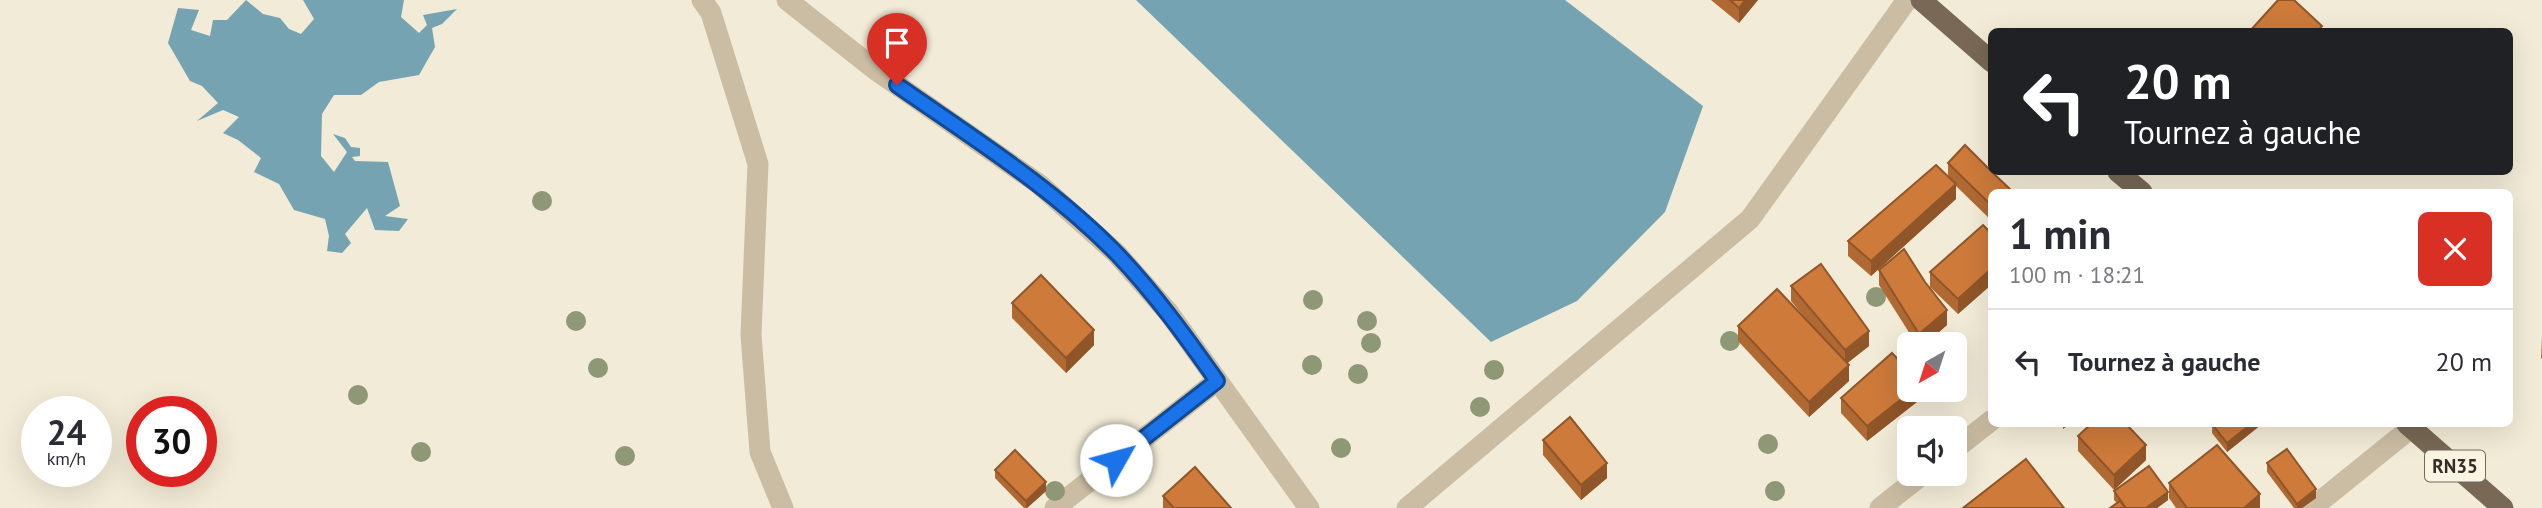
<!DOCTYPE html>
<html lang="fr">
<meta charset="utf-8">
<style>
:root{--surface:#fff;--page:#f2f2f3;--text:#2b2b33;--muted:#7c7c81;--line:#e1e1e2}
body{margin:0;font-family:"PT Sans",sans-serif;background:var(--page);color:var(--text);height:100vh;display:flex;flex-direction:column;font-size:26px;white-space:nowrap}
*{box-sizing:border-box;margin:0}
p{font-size:23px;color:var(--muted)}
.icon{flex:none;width:38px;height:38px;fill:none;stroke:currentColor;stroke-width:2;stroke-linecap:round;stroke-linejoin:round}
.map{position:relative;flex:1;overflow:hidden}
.sheet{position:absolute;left:1988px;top:189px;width:525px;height:238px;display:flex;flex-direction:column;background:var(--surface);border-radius:10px;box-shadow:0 7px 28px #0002}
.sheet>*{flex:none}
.top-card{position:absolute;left:1988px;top:28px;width:525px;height:147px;border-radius:10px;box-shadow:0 7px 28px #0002;background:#202124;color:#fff;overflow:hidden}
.needle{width:46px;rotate:219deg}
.tools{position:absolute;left:1897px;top:332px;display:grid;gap:14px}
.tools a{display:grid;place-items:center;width:70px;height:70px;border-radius:10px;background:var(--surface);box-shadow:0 7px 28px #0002;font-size:35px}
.speed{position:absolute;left:21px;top:396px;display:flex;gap:14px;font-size:35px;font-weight:700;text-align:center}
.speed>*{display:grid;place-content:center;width:91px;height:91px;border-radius:50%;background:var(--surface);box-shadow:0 7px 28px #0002;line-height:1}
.speed small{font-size:18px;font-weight:400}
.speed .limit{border:10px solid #d22;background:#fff;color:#111}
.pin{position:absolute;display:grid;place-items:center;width:60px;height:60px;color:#fff;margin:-72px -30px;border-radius:50% 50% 50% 0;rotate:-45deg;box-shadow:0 0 7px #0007}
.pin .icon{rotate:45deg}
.me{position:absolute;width:77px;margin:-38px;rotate:52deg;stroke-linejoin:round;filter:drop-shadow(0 0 5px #0008)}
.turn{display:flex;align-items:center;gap:24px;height:147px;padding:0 21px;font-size:32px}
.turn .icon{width:91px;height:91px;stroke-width:2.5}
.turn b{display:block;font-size:49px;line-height:60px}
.round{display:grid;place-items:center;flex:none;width:74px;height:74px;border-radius:10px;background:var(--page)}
.summary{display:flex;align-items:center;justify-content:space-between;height:119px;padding:0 21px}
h1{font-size:42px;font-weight:600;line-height:52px}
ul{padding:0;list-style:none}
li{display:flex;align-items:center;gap:21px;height:105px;padding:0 21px;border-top:2px solid var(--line)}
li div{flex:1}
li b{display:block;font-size:26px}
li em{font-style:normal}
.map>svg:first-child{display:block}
.water{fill:#75a3b1}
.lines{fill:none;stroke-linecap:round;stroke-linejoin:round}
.street{stroke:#cbbda3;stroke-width:21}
.primary{stroke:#786855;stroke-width:21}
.tree{fill:#8e9877}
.wall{fill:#b06933}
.shaded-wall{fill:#905529}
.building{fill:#cd7a3b;stroke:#905529;stroke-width:2}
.route-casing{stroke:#114b97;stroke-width:18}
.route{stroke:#1a73e8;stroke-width:12}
.labels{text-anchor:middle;stroke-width:5;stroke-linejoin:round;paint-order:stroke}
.shield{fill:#faf4e3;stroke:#70695e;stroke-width:2}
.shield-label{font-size:19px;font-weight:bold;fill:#352d25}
</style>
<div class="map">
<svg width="2542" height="508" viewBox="0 0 2542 508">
<rect width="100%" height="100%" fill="#f2ebd7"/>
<!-- water -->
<g class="water">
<path d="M246,0L263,14L280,18L289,29L301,34L314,19L303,0H404L401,17L419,33L427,25L423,15L457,9L442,24L432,28L435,47L419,75L379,82L361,95H334L322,114L321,156L334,172L347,152L333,134L345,138L351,147L360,148V156L352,157L355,161L388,162L400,206L385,216L408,219L399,231L375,230L367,208L345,234L351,243L342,253L327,251L329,236L325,219L294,210L279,184L254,172L261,158L238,140L223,133L239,117L223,110L197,121L218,103L202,86L190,81L168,43L178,8L199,10L191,30L210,36L213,20H227Z"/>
<path d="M1136,0H1565L1703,106L1665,212L1577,301L1491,342Z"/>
</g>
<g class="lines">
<!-- street -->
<g class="street">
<path d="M702,0L711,13L758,164L751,335L760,452L783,508"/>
<path d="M787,0L877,71L1039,184L1117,254L1169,313L1309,508"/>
<path d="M1955,449L1992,420"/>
<path d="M1055,508L1217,381"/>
<path d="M1407,508L1750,219L1907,0"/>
<path d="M1880,508L1923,474"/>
<path d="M2312,508L2411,428"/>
</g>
<!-- primary -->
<g class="primary">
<path d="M1921,0L1992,62"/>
<path d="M2118,172L2142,192"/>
<path d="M2407,424L2503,508"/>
</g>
</g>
<!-- trees -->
<g class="tree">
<circle cx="542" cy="201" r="10"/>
<circle cx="1876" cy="297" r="10"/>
<circle cx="1313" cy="300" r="10"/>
<circle cx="576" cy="321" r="10"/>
<circle cx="1367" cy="321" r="10"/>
<circle cx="1730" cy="341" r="10"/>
<circle cx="1371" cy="343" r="10"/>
<circle cx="1312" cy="365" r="10"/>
<circle cx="598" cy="368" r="10"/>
<circle cx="1494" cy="370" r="10"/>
<circle cx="1358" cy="374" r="10"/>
<circle cx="358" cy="395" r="10"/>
<circle cx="1480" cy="407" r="10"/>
<circle cx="1768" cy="444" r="10"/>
<circle cx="1341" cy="448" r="10"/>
<circle cx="421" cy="452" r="10"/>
<circle cx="625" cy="456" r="10"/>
<circle cx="1099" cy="458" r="10"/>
<circle cx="1055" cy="491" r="10"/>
<circle cx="1775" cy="491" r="10"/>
</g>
<!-- wall -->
<g class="wall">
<path d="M1711,0H1758L1739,23Z"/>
<path d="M1948,163L1992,192V221L1956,186V199L1871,276L1848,256V241L1948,176Z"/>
<path d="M1992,234V284L1958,314L1930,287V272Z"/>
<path d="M1879,270L1925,282L1947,325L1924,345H1917L1879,285Z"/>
<path d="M1791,286L1869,346L1847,363L1849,381L1809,417L1738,341V326L1811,325L1791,301Z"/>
<path d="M1012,303L1094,345L1066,373L1012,318Z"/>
<path d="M2542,337V359L2541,358Z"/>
<path d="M1922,390V398L1867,441L1841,413V398Z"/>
<path d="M2212,424H2262L2227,452L2212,433Z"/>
<path d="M2078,436L2146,460L2114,490L2078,451Z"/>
<path d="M1543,440L1607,478L1581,500L1543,455Z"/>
<path d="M2267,463L2316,498L2302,508H2294L2267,472Z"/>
<path d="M995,470L1046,491L1027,508H1024L995,478Z"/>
<path d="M2169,483L2260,508H2176L2169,498Z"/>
<path d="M2114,491L2168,500L2157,508H2110L2117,503L2114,500Z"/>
<path d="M1163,496L1231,508H1163Z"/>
</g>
<!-- shaded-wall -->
<g class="shaded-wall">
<path d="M1745,0H1758L1739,23V8Z"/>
<path d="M1956,184V199L1871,276V261Z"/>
<path d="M1992,268V284L1958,314V299Z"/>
<path d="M1947,310V325L1924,345H1919V334Z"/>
<path d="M1094,330V345L1066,373V358Z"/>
<path d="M1869,331V346L1845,365V350Z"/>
<path d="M1849,365V381L1809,417V402Z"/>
<path d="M1913,390H1922V398L1867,441V426Z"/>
<path d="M2063,424H2070L2063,429Z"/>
<path d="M2251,424H2262L2227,452V443Z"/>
<path d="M2146,445V460L2114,490V475Z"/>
<path d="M1607,463V478L1581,500V485Z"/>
<path d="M1046,482V491L1027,508H1026V501Z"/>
<path d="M2316,489V498L2302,508H2297V504Z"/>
<path d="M2168,492V500L2157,508H2146Z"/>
<path d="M2260,494V508H2244Z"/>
</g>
<!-- building -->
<g class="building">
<path d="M1730,0H1745L1739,8Z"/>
<path d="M2278,0H2294L2322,26L2317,32H2249Z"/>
<path d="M1965,145L1992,172L2013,192H1992V206L1948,163Z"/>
<path d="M1936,165L1956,184L1871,261L1848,241Z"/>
<path d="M1983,225L1992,234V268L1958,299L1930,272Z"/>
<path d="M1904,249L1925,282L1947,310L1919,334L1879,270Z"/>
<path d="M1821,264L1869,331L1845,350L1791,286Z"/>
<path d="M1041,275L1094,330L1066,358L1012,303Z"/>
<path d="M1777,289L1849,365L1809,402L1738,326Z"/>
<path d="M1892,353L1909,371V390H1913L1867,426L1841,398Z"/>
<path d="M1570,417L1607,463L1581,485L1543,440Z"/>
<path d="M2091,424H2126L2146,445L2114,475L2078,436Z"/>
<path d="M2212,424H2251L2227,443Z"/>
<path d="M2217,445L2260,494L2244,508H2187L2169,483Z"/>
<path d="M2287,449L2316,489L2297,504L2267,463Z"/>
<path d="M1015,450L1046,482L1026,501L995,470Z"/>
<path d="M2026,459L2064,508H1963Z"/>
<path d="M2149,466L2168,492L2146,508H2126L2114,491Z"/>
<path d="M1195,467L1231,508H1174L1163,496Z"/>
<path d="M2120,501L2125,508H2110Z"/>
</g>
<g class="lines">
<!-- route casing -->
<g class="route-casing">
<path id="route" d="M897,85C973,138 1053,188 1118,255C1155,294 1186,337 1217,381L1116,460"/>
</g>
<!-- route -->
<use href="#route" class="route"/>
</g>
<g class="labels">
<!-- shield labels -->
<rect class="shield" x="2425" y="450.5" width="60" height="31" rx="5"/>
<g class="shield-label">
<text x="2455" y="473">RN35</text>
</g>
</g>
</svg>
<div class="tools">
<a><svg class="needle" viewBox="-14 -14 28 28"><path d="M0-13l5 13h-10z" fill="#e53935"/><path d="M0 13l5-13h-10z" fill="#7c7c81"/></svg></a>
<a><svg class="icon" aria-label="sound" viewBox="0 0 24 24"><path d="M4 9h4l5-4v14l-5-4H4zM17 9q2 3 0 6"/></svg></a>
</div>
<div class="speed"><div>24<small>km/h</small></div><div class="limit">30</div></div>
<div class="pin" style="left:897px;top:85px;background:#d93025"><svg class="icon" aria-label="arrive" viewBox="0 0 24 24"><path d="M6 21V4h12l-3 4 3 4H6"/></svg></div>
<svg class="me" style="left:1116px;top:460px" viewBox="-20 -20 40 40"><circle r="19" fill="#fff"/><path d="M0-13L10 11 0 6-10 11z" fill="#1a73e8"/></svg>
<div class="top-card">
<div class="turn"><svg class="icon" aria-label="left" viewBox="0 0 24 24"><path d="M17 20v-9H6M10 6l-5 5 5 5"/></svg><div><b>20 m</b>Tournez à gauche</div></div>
</div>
<section class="sheet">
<div class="summary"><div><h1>1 min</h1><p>100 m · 18:21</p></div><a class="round" style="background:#d93025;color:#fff"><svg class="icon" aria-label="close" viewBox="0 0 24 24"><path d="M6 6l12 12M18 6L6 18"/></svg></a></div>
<ul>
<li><svg class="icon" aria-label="left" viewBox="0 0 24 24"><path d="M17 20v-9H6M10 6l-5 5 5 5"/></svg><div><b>Tournez à gauche</b></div><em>20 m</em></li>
</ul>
</section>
</div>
